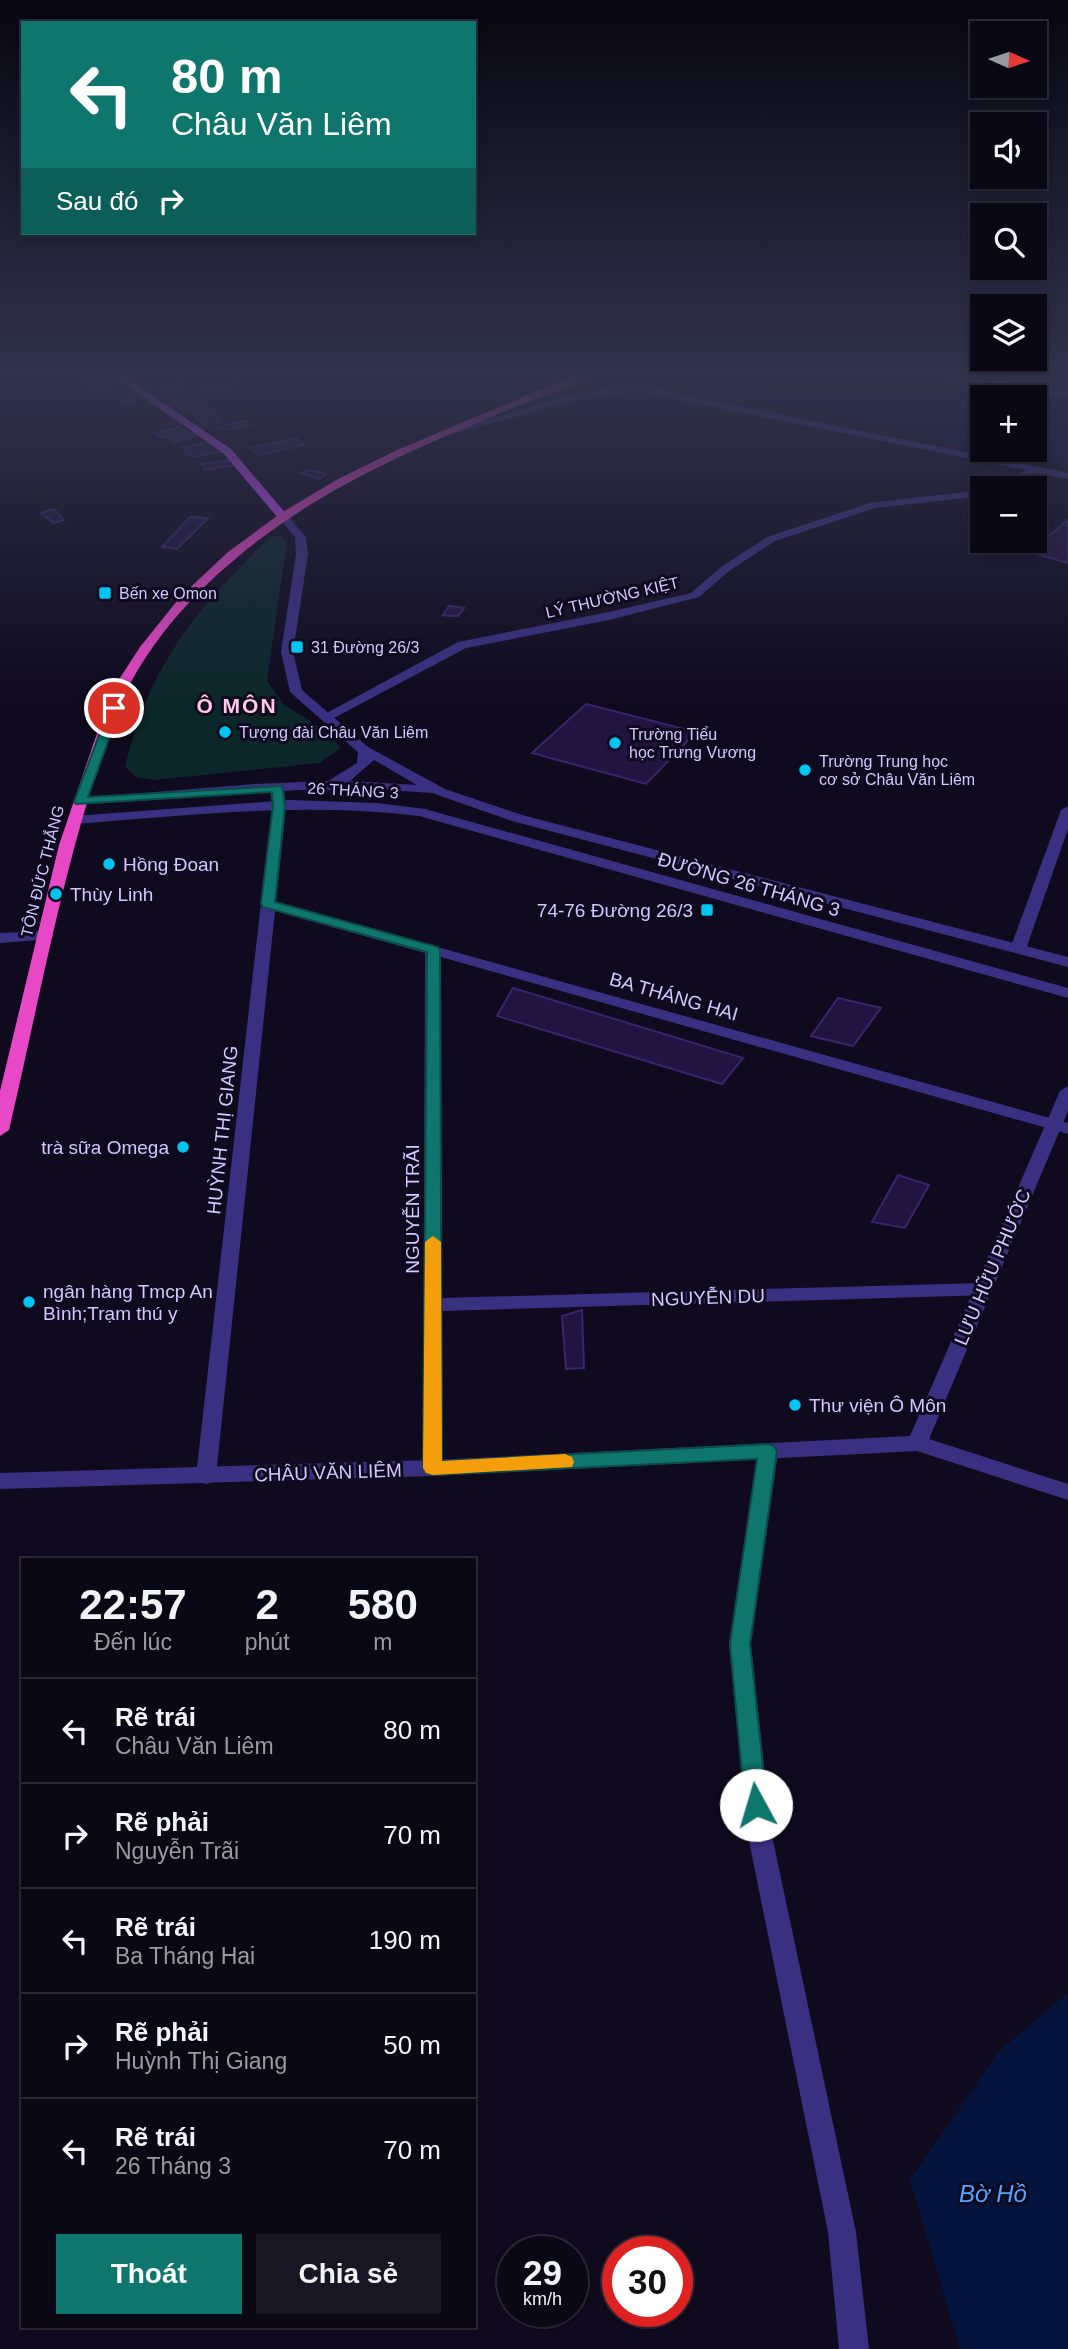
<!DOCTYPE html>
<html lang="vi">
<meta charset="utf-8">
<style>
:root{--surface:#0b0816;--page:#191623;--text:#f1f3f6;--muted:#9a9aa1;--line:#2b2935;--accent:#0f766e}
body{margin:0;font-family:Arial,sans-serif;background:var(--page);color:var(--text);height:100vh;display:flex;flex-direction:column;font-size:26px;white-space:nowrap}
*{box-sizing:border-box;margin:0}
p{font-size:23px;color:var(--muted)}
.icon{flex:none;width:38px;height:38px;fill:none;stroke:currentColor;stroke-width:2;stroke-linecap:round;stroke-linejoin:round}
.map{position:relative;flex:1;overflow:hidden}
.drawer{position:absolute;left:21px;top:1558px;width:455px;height:770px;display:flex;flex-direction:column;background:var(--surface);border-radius:0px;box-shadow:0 4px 10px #0003,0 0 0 2px var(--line)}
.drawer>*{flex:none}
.hud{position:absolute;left:21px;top:21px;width:455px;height:214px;border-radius:0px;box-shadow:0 4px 10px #0003,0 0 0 2px var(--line);background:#0f766e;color:#fff;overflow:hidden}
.needle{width:46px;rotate:93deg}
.buttons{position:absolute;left:970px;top:21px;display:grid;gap:14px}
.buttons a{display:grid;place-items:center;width:77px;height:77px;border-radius:0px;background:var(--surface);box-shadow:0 4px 10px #0003,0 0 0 2px var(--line);font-size:35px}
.speed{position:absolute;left:497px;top:2236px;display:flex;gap:14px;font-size:35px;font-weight:700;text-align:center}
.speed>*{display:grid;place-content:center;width:91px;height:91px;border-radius:50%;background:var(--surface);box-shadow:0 4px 10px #0003,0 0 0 2px var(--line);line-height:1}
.speed small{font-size:18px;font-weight:400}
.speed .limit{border:10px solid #d22;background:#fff;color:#111}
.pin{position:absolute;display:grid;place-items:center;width:60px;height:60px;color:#fff;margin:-30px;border:4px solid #fff;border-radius:50%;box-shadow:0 2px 7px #0007}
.me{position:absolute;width:77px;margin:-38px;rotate:354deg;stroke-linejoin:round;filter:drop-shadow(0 0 5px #0008)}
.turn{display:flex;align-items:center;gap:24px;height:147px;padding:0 35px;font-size:32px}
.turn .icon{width:91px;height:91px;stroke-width:2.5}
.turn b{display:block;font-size:49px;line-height:60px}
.then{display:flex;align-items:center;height:66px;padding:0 35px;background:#0003;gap:14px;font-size:26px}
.eta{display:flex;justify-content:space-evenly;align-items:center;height:119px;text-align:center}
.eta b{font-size:42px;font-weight:800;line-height:49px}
.button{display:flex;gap:14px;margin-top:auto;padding:14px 35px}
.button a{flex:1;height:80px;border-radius:0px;background:var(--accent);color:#fff;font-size:28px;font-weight:800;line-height:80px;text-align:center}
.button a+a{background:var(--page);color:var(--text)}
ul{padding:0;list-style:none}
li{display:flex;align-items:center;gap:21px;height:105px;padding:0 35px;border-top:2px solid var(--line)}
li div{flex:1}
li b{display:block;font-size:26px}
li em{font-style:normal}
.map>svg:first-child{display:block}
.green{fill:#0c2729}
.water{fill:#04143d}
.building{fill:#211441;stroke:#39246f;stroke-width:2}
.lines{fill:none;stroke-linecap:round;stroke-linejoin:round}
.minor{fill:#3a3082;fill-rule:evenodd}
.tertiary{fill:#3a3082;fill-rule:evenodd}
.primary{fill:#cc4eff;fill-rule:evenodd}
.trunk{fill:#e648c6;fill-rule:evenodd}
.route{fill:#0f766e;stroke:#0a4d48;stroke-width:2}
.slow{fill:#f59e0b}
.poi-dot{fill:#00c5f2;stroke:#0f0a1e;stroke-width:2.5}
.labels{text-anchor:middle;stroke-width:6;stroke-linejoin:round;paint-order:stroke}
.far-poi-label{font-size:16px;fill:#d2c7ff;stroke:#0f0a1e;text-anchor:start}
.far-street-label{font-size:16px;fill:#d2c7ff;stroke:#0f0a1e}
.poi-label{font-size:19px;fill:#d2c7ff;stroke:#0f0a1e;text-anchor:start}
.street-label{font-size:19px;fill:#d2c7ff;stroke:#0f0a1e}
.far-district-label{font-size:21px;font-weight:bold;letter-spacing:2px;fill:#ffc9e7;stroke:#0f0a1e}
.near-water-label{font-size:24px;font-style:italic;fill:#55a2ff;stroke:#0f0a1e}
</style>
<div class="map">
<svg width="1068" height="2349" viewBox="0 0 1068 2349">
<rect width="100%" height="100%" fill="#0f0a1e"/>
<!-- green -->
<path class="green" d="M271,536H281L287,541L267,681L284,705L321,728L341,748L319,763L155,780L136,777L125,767C150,663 196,609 271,536Z"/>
<!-- water -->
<g class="water">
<path d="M631,376H893L1018,397H982V450H1034V400L1068,405V463L1009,457L889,426L736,395L654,383Z"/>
<path d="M1068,1993V2349H960L910,2180L999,2051Z"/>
</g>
<!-- building -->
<g class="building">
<path d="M105,376L117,385L95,390L82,381Z"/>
<path d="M236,380L238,383L212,390L204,387Z"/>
<path d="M186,381L190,384L162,389L157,386Z"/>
<path d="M132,394L142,400L123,404L115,397Z"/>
<path d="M199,396L206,405L183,410L176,401Z"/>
<path d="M211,409L219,421L202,424L192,413Z"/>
<path d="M246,421L250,425L223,430L216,427Z"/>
<path d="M180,427L188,432L162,438L154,433Z"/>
<path d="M192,433L195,436L173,443L169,439Z"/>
<path d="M296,438L304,445L259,455L250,448Z"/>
<path d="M214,440L227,451L192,457L183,448Z"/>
<path d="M232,460L235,465L206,470L201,464Z"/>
<path d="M311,470L326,474L320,479L301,473Z"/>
<path d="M54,509L64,520L54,523L41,513Z"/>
<path d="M190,517L208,518L177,549L162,547Z"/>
<path d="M1068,520V563L1029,552Z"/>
<path d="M449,606L455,607L464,608L458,616L443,615Z"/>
<path d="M449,606L464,608L458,616L443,615Z"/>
<path d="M586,704L696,732L646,784L532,753Z"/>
<path d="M513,988L743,1058L722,1084L497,1016Z"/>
<path d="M838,998L881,1008L853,1046L811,1036Z"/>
<path d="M898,1175L929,1185L905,1228L872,1222Z"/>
<path d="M582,1310L584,1368L566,1369L562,1316Z"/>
</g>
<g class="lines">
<!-- minor -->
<g class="minor">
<path d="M941,376H963L1068,392V398Z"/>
<path d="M639,386L1068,473V479L1036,473L1017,486L995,488L1026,470L639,392L576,400L445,436L440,433L575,394Z"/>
<path d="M982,490V496L875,508L775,541L729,571L699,597L609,620L466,648L332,719H322L321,716L458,642L609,612L691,593L721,567L767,537L870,503Z"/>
<path d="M277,784L284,788L286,806L276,902L1068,1123V1134L441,957L442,1298L982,1283L989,1285L991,1290L989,1295L442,1311L443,1468L440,1474L433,1476L426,1474L423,1468L425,953L275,911L216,1476L213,1482L206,1484L199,1482L196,1476L272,806L270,788Z"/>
<path d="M1068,806V829L1026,949L1023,952H1013L1010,949L1061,810Z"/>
<path d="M46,931L51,933L54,936L51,939L0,943V933Z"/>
<path d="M768,1444L775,1447L778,1452L751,1644L771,1831L856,2232L869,2349H839L828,2232L747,1831L729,1644L758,1452L761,1447Z"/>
</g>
<!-- tertiary -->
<g class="tertiary">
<path d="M279,515H287L306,537L308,554L293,652L302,690L368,747L445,789L522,815L1068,957V967L512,821L432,793L387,790H299L75,805L73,802L80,798L255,784L328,781L357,763L358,752L290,692L281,652L296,554L295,537L278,517ZM374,760L417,785L350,781Z"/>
<path d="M290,800L377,803L425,809L1068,988V998L419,816C303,802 190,815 74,824L67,820L74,816Z"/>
<path d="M1068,1086V1111L929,1439L1068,1484V1500L917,1451L433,1476L0,1489V1473L433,1460L910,1436L1060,1091Z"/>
</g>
<!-- primary -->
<path class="primary" d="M113,376H124L231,449L287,515V519H279L223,453Z"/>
<!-- trunk -->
<path class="trunk" d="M573,376H587C571,389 535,399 515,407C458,431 401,454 346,484C263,529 177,597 131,682C112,717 101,758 89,796C56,905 35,1019 9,1130L0,1136V1091L59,845L107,704L118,681L140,647L181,596L228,552L281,513L338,479L397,450Z"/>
</g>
<!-- sky -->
<linearGradient id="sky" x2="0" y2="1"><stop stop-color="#080610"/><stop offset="0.53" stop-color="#31334c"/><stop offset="1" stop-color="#31334c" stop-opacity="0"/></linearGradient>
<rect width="1068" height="705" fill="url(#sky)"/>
<!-- route -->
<path class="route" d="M110,706L120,708L88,797L282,786L285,806L275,902L438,947L440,950L442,1461L768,1444L774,1446L777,1451L750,1644L767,1805L764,1812L756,1814L748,1812L745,1805L730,1644L757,1459L433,1475L426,1473L423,1468L427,952L263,907L261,904L273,806L272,792L76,804L74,802Z"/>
<!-- slow -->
<path class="slow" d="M433,1236L441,1242L442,1461L565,1454L572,1457L574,1462L572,1467L433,1475L426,1473L423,1468L425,1242Z"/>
<!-- markers -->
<g class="poi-dot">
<rect x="98" y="586" width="14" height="14" rx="3.5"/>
<rect x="290" y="640" width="14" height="14" rx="3.5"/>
<circle cx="225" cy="732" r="7"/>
<circle cx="615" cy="743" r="7"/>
<circle cx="805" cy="770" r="7"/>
<circle cx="109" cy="864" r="7"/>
<circle cx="56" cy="894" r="7"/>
<rect x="700" y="903" width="14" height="14" rx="3.5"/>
<circle cx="183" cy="1147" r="7"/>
<circle cx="29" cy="1302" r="7"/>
<circle cx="795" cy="1405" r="7"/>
</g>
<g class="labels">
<!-- far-poi labels -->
<g class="far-poi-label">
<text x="119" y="599">Bến xe Omon</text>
<text x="311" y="653">31 Đường 26/3</text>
<text x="239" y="738">Tượng đài Châu Văn Liêm</text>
<text x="629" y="740">Trường Tiểu<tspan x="629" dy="18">học Trưng Vương</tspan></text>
<text x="819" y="767">Trường Trung học<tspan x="819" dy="18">cơ sở Châu Văn Liêm</tspan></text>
</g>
<!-- far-street labels -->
<g class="far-street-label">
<text transform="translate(612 597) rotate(-13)" y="6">LÝ THƯỜNG KIỆT</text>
<text transform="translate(353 790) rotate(3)" y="6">26 THÁNG 3</text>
<text transform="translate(42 871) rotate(-76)" y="6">TÔN ĐỨC THẮNG</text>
</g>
<!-- poi labels -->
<g class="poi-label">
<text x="123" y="871">Hồng Đoan</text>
<text x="70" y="901">Thùy Linh</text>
<text x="693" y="917" text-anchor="end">74-76 Đường 26/3</text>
<text x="169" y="1154" text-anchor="end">trà sữa Omega</text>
<text x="43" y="1298">ngân hàng Tmcp An<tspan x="43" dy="22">Bình;Trạm thú y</tspan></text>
<text x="809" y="1412">Thư viện Ô Môn</text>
</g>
<!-- street labels -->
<g class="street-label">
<text transform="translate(749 884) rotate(16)" y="7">ĐƯỜNG 26 THÁNG 3</text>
<text transform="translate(674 996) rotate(16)" y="7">BA THÁNG HAI</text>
<text transform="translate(222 1130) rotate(-84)" y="7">HUỲNH THỊ GIANG</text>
<text transform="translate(412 1209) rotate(-90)" y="7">NGUYỄN TRÃI</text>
<text transform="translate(992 1267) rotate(-67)" y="7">LƯU HỮU PHƯỚC</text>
<text transform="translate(708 1297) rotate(-2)" y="7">NGUYỄN DU</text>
<text transform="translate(328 1472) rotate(-2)" y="7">CHÂU VĂN LIÊM</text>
</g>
<!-- far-district labels -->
<g class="far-district-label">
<text x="237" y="713">Ô MÔN</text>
</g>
<!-- near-water labels -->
<g class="near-water-label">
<text x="993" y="2202">Bờ Hồ</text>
</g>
</g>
</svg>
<div class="buttons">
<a><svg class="needle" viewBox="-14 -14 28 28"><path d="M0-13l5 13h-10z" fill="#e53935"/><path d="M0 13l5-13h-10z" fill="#9a9aa1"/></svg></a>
<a><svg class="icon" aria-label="sound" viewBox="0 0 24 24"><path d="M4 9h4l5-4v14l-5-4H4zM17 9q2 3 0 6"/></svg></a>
<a><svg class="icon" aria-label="search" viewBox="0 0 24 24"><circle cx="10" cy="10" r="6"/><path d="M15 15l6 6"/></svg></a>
<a><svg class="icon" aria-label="layers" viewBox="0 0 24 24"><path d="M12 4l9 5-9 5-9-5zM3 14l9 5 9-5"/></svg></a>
<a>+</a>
<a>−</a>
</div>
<div class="speed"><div>29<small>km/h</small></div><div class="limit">30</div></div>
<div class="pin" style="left:114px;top:708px;background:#d93025"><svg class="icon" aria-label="arrive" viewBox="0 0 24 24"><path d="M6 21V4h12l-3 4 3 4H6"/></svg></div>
<svg class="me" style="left:756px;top:1805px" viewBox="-20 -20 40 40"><circle r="19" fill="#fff"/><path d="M0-13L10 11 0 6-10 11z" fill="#0f766e"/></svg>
<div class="hud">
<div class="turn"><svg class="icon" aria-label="left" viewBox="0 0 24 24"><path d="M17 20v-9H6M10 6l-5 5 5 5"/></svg><div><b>80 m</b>Châu Văn Liêm</div></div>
<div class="then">Sau đó<svg class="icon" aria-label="right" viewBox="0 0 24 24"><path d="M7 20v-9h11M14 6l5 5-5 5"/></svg></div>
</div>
<section class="drawer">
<div class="eta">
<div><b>22:57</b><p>Đến lúc</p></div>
<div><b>2</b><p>phút</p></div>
<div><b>580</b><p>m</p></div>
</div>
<ul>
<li><svg class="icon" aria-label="left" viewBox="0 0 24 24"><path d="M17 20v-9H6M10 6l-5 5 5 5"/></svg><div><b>Rẽ trái</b><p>Châu Văn Liêm</p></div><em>80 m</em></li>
<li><svg class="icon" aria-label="right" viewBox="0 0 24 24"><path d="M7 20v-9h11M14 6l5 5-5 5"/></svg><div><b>Rẽ phải</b><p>Nguyễn Trãi</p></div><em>70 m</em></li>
<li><svg class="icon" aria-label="left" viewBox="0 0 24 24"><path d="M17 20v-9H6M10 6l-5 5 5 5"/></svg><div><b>Rẽ trái</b><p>Ba Tháng Hai</p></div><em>190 m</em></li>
<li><svg class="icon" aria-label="right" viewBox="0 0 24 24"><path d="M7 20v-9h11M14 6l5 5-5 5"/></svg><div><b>Rẽ phải</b><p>Huỳnh Thị Giang</p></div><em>50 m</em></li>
<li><svg class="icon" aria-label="left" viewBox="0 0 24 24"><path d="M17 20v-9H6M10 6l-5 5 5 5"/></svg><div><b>Rẽ trái</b><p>26 Tháng 3</p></div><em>70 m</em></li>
</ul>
<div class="button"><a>Thoát</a><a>Chia sẻ</a></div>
</section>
</div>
